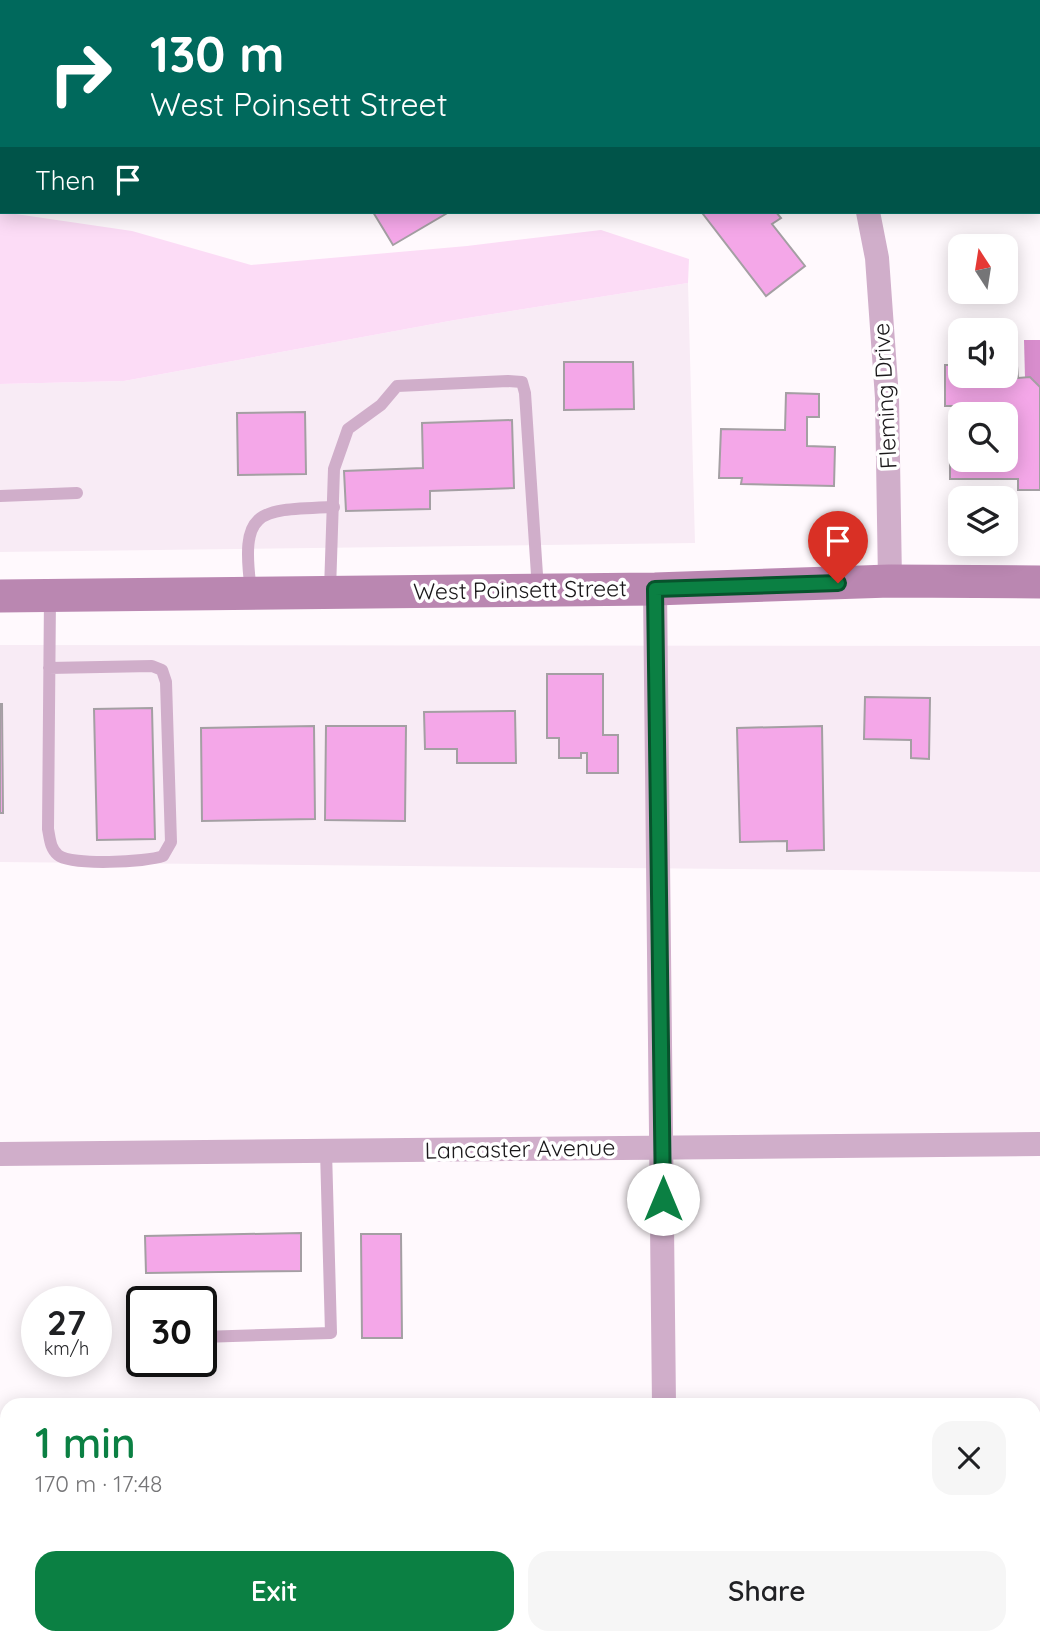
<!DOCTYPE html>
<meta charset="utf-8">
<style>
:root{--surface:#fff;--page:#f6f6f6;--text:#202124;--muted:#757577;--accent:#0b8043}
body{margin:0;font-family:Quicksand,sans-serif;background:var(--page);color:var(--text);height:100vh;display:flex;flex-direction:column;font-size:26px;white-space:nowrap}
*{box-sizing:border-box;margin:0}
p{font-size:23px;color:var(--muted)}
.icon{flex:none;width:38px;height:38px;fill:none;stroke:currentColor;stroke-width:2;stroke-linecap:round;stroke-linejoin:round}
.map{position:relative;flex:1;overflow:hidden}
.sheet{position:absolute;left:0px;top:1398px;width:1041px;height:247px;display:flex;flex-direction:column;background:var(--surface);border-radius:21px 21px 0 0;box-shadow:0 4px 18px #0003}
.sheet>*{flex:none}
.guide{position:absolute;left:0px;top:0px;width:1041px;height:214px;box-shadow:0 4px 18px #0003;background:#00695c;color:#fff;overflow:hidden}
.needle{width:46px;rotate:348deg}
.fabs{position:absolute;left:948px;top:234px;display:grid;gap:14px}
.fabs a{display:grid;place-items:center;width:70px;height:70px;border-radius:14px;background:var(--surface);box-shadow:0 4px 18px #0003;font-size:35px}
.speed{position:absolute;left:21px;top:1286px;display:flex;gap:14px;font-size:35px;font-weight:700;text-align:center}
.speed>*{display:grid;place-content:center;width:91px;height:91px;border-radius:50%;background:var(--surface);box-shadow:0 4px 18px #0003;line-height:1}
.speed small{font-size:18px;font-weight:400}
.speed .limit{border:4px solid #111;border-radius:10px;background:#fff;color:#111}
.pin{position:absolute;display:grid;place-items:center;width:60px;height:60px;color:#fff;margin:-72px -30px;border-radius:50% 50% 50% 0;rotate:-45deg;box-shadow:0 0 7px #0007}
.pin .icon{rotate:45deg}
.me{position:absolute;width:77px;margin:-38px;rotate:0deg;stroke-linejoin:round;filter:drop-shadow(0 0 5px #0008)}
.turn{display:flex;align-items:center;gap:24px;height:147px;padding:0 35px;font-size:32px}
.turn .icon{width:91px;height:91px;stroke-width:2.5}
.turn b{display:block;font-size:49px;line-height:60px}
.then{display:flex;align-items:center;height:66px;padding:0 35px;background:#0003;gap:14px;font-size:26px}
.round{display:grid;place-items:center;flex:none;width:74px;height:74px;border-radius:21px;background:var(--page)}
.summary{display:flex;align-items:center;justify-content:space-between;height:119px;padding:0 35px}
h1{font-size:42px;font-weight:600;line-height:52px;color:var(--accent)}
.primary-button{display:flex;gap:14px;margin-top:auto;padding:14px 35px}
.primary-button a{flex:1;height:80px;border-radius:21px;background:var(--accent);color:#fff;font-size:28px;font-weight:600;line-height:80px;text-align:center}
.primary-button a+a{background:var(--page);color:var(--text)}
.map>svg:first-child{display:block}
.built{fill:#f8ebf5}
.green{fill:#fcdcf6}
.water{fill:#d88dcd}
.building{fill:#f4a7e8;stroke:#a49fa3;stroke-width:2}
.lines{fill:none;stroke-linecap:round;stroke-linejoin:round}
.lane{stroke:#d0aeca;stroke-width:12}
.street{stroke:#d0aeca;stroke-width:24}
.secondary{stroke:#ba87b1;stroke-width:33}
.route-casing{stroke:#07532c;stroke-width:18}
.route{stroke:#0b8043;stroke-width:12}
.labels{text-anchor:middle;stroke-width:7;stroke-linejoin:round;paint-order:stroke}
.street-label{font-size:23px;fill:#191719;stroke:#fff}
</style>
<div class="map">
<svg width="1040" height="1644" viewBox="0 0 1040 1644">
<rect width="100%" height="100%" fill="#fff9fd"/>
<!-- built -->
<g class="built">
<path d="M0,0H743L2,2L0,157Z"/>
<path d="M688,283L695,543L0,552V384L124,381L455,320Z"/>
<path d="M0,645L1040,646V872L0,862Z"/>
</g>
<!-- green -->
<path class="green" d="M0,201L2,212L132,231L251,265L467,246L601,230L689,259L688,283L455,320L124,381L0,384Z"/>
<!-- water -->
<path class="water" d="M1024,340H1040V393L1025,378Z"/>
<!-- building -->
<g class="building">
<path d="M347,0H430L431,2H347Z"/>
<path d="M438,0H512L506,2Z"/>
<path d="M830,0H894L896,2H831Z"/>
<path d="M0,12L2,14L0,95Z"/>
<path d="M373,212H449L393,245Z"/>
<path d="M706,212H776L781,218L772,224L805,266L766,296L703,214Z"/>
<path d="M955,343H961V376H1006V366H1017L1018,378L1030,377L1040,387V490H1018V479H950V445H961V460H1006V415H985L976,406H945V365H955Z"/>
<path d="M564,362H633L634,409L564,410Z"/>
<path d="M786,393L819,394V417H807V446L835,447L834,486L741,484L742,478H719L721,429L785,430Z"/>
<path d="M305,412L306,474L238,475L237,413Z"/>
<path d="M512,420L514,488L430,491V509L346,511L344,471L423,468L422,423Z"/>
<path d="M547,674H603V735H618V773H587V753H581V758H559V738H547Z"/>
<path d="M865,697L930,698L929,759L911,758V740L864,739Z"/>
<path d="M0,704H2L3,813H0Z"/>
<path d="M152,708L155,839L97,840L94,709Z"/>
<path d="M515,711L516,763H457V749H425L424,712Z"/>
<path d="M314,726L315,819L202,821L201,728Z"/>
<path d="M326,726H406L405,821L325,820Z"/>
<path d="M822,726L824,850L787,851V841L740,842L737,728Z"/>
<path d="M301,1233V1271L146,1273L145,1236Z"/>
<path d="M361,1234H401L402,1338H362Z"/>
</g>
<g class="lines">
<!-- lane -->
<g class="lane">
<path d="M166,0L167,2"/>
<path d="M255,2L257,0"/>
<path d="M0,496L77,493"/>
<path d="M330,590L334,469L348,429L381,405L397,386L508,381L522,382L525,393L538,590"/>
<path d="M251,591C240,508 257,510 334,507"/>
<path d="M49,668L152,666L162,670L166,682L171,842L163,856C147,862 71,866 58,855C50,848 50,839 48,829L50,596"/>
<path d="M201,1337L331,1333L326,1151"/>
<path d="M1034,1582L1040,1584"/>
</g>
<!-- street -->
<g class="street">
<path d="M101,0L103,2"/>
<path d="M868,212L877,258L887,398L890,581"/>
<path d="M655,589L664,1405"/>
<path d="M0,1154L1040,1144"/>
<path d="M1034,1553L1040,1543"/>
<path d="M430,1638L446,1644"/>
<path d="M665,1638V1644"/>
<path d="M107,1644L125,1638"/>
<path d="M989,1644L992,1638"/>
</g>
<!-- secondary -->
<path class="secondary" d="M0,596L655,589L890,581L1040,582"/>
</g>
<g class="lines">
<!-- route casing -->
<g class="route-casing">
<path id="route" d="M663,1199L655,589L838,583"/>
</g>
<!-- route -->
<use href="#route" class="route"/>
</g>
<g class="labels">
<!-- street labels -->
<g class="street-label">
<text transform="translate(885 396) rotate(-93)" y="8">Fleming Drive</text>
<text transform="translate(520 590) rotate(-1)" y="8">West Poinsett Street</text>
<text transform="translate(520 1149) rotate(-1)" y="8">Lancaster Avenue</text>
</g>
</g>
</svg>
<div class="fabs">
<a><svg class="needle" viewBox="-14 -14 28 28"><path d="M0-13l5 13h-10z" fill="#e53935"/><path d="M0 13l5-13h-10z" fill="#757577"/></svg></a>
<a><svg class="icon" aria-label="sound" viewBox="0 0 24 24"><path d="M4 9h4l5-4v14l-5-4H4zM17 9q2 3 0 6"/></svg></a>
<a><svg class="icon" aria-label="search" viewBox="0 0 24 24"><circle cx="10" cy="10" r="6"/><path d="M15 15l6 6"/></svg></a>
<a><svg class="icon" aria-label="layers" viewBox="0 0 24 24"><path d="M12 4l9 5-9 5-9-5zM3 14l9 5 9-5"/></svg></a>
</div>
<div class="speed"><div>27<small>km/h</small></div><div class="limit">30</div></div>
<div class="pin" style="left:838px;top:583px;background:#d93025"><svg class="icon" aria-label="arrive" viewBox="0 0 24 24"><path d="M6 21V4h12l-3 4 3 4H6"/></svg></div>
<svg class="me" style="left:663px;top:1199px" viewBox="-20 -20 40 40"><circle r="19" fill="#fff"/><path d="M0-13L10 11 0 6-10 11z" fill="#0b8043"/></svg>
<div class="guide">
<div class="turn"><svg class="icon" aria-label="right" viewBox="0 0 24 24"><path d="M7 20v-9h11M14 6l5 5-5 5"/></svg><div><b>130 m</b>West Poinsett Street</div></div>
<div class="then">Then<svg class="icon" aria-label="arrive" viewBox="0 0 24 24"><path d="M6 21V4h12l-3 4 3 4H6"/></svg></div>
</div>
<section class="sheet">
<div class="summary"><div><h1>1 min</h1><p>170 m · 17:48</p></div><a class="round"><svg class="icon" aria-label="close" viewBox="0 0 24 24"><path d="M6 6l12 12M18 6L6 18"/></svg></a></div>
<div class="primary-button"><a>Exit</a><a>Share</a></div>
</section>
</div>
